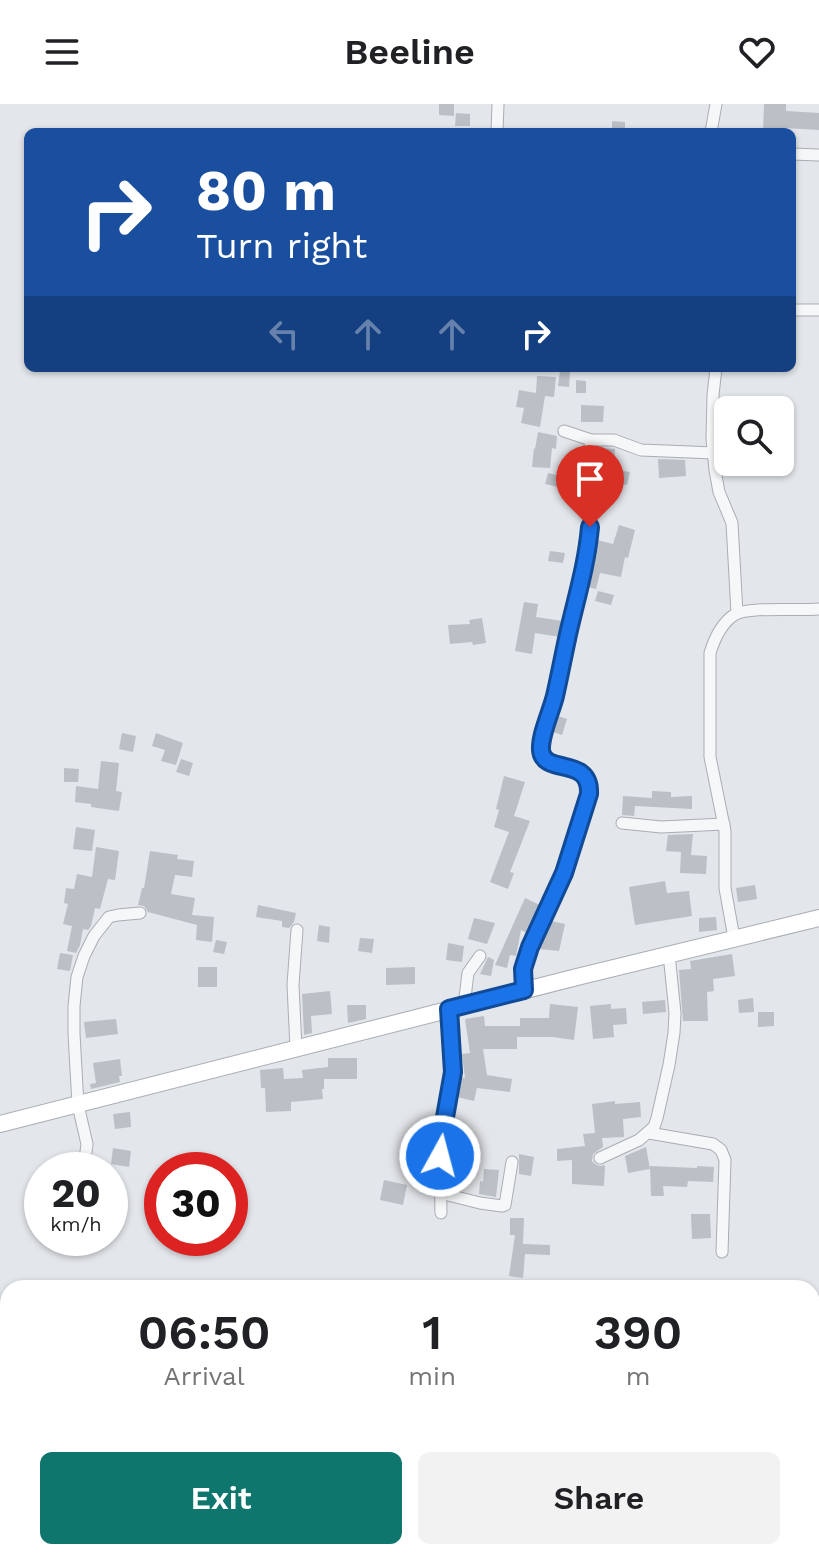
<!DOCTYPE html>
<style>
:root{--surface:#fff;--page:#f2f2f2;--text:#202124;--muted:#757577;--accent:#0f766e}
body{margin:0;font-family:"Work Sans",sans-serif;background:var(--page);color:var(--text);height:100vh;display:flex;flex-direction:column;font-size:30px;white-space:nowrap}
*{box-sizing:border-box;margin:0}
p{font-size:26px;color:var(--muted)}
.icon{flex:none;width:44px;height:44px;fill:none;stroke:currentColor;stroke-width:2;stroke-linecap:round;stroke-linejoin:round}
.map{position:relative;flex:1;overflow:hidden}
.sheet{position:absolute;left:0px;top:1176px;width:820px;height:280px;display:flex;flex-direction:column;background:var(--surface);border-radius:24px 24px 0 0;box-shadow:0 2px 6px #0004}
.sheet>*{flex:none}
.hud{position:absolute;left:24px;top:24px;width:772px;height:244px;border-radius:12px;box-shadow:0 2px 6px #0004;background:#1a4fa0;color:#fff;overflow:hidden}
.controls{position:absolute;left:714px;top:292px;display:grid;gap:16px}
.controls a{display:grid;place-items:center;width:80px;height:80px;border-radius:12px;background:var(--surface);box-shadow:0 2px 6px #0004;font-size:40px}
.speed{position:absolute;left:24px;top:1048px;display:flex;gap:16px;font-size:40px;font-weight:700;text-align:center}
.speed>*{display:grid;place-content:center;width:104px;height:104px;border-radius:50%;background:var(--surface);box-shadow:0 2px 6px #0004;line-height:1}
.speed small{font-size:20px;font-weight:400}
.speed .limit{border:12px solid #d22;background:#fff;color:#111}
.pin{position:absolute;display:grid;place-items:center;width:68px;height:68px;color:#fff;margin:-82px -34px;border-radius:50% 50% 50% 0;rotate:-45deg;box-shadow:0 0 8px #0007}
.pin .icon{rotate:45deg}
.me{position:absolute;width:88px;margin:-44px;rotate:7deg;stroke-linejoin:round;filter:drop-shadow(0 0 6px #0008)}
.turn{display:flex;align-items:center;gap:28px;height:168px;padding:0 40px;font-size:36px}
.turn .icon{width:104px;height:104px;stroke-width:2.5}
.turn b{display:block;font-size:56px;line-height:68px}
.lanes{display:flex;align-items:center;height:76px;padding:0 40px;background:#0003;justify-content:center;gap:40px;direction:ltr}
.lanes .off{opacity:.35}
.eta{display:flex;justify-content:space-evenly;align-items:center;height:136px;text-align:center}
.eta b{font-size:48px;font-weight:600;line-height:56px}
.cta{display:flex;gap:16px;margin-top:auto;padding:16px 40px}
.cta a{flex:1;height:92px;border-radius:12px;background:var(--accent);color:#fff;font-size:32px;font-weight:600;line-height:92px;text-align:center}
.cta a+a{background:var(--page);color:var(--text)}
header{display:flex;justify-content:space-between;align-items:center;height:104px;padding:0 40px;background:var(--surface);font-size:36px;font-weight:600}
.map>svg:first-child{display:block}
.building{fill:#bbc0c6}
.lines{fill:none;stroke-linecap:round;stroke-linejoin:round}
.street-casing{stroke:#a9adb4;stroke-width:13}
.secondary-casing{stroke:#a9adb4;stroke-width:18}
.street{stroke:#f5f7f8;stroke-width:11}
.secondary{stroke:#fff;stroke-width:16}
.route-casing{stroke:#114b97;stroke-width:20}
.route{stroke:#1a73e8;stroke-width:14}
</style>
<header><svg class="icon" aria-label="menu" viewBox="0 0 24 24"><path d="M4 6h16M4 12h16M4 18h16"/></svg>Beeline<svg class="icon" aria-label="heart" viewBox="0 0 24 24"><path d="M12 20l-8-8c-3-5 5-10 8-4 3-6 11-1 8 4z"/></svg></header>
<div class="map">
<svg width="819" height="1456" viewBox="0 0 819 1456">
<rect width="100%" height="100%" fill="#e3e6ea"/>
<!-- building -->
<g class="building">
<path d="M439,0H454V12L439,11Z"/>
<path d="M764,0H786V7L819,9V26L785,24V25H776V28H763Z"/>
<path d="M456,9L470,10V22H455Z"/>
<path d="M612,17L625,18V28H612Z"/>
<path d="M560,267L570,268L569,283L558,282Z"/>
<path d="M537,272L556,273L554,293L545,292L540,323L521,319L524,304L516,303L519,286L536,289Z"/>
<path d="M576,276L586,277V289H576Z"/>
<path d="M581,301L604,302L603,318H581Z"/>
<path d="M538,328L557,332L556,345L552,344L550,364L532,363L534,344L535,345Z"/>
<path d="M598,344L615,345L613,365L630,368L627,381L610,378L609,381L593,378Z"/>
<path d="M658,355L685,356L686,372L659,374Z"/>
<path d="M548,369L565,373L563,384L545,380Z"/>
<path d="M619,421L635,426L628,454L625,453L621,473L600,469L596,485L588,483L597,436L613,440Z"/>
<path d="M550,447L565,449L563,459L548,457Z"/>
<path d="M598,487L614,491L611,501L595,497Z"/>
<path d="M524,498L538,500L536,513L562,517L560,533L535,529L532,550L515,547Z"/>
<path d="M482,514L486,539L473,541L472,538L450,540L448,521L470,520L469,516Z"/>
<path d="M558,612L567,615L562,631L553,628Z"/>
<path d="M122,629L136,632L133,648L119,645Z"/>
<path d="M156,629L183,639L176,661L161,657L165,646L152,642Z"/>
<path d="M181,655L193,659L189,672L176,668Z"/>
<path d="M101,657L119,659L116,687L122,688L119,707L91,703V700L75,698L76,682L98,685Z"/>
<path d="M64,664L79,665L78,678H64Z"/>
<path d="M504,672L525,678L514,712L530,717L510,768L514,769L508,785L490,778L509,728L494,723L499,706L496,705Z"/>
<path d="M652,687L671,688V693L692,692V705L635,702L634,712L622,711L623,692L652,694Z"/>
<path d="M76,723L95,726L92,747L73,745Z"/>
<path d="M693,730L691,751L707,752L706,770L680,769L681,748L666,747L668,731Z"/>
<path d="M96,743L119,747L115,776L108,775L100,805L95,804L91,822L88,826L83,825L80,841L76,849L67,847L72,822L63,820L68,800L64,799L66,784L74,785L77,770L92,773Z"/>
<path d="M150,747L178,751L177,755L194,757L192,773L175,771L171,790L195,794L192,811L214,813L212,838L196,836L197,821L148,808L144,802L138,801L142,784H144Z"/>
<path d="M665,777L667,789L689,787L692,812L635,821L629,783Z"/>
<path d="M755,781L757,795L738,798L736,784Z"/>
<path d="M525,794L540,801L527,829L521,826L516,852L510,851L507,864L495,861Z"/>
<path d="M258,801L296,809L294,818L289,824L282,823V817L256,813Z"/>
<path d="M716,813L717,826L699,828V814Z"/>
<path d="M474,814L495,819L487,840L468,835Z"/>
<path d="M551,817L565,820L559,847L539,845Z"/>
<path d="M319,821L330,823L329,839L317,837Z"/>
<path d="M360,834L374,835L372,849L358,847Z"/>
<path d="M216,836L227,838L224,850L213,848Z"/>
<path d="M448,839L464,842L462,858L446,856Z"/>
<path d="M60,849L73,851L70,867L57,865Z"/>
<path d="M732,850L735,872L713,875L714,887L707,888L708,917H683L679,866L691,865L690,857Z"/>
<path d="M488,853L494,856L491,872L480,870Z"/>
<rect x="198" y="863" width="19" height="20"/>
<path d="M415,863V880L386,881V864Z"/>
<path d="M330,887L332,910L311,912L312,929L304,931L302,890Z"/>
<path d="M753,894L754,908L739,909L738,896Z"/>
<path d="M665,896L666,908L643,910L642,898Z"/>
<path d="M550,900L578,903L574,936L553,933H517V945H483L487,971L512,975L510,988L477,984L474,997L457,993L460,973L465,974L462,950L470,949L465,915L484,912L485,922H520V914H549Z"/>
<path d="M611,900V905L626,904L627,920L613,921L614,933L593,935L590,902Z"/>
<path d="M347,901H366V915L348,919Z"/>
<path d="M758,908H774V922L758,923Z"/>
<path d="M116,915L118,930L86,934L84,918Z"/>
<path d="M328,954H357V975H324V985H322L323,995L291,998V1007L266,1008L265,984H261L260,966L283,964L284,975L303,974L302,966L328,963Z"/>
<path d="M120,955L122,972H119L120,978L91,985L90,980L96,979L93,959Z"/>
<path d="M615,997V1000L640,998L641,1013L623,1015L624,1033L602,1034L603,1043L593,1050L592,1057L595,1060L600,1062L605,1061L604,1082L572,1080V1056L557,1057V1045L585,1042L583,1030L595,1029L592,1000Z"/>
<path d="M130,1008L131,1023L115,1025L113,1010Z"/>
<path d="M646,1043L650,1065L628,1069L625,1052Z"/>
<path d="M113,1044L131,1047L129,1063L111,1060Z"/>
<path d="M519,1050L534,1053L531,1072L519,1070Z"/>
<path d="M650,1062L697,1064V1062L714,1063L713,1078L688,1077L687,1083L663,1082L664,1092H651Z"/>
<path d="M484,1065L499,1066L496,1093L479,1090L480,1077L483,1078Z"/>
<path d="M384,1076L407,1081L403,1101L380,1096Z"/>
<path d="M691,1110H710L711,1134L692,1135Z"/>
<path d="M510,1114H524L523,1140L550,1141V1151L525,1150L523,1174L509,1172L515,1131H510Z"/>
</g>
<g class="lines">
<!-- street casing -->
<g class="street-casing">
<g id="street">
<path d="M497,28L498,0"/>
<path d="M711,28L716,0"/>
<path d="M792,50L819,51"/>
<path d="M792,206H819"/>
<path d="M716,264L713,291L712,335L715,366L719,388L732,419L737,509"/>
<path d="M564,327L591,336"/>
<path d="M622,719L661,723L724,720"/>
<path d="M734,834L725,784V727L710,653V549C714,536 722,519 734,511C749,502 799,507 819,505"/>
<path d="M524,886L523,865L530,843L564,769L589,690C591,662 566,665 546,657L543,653L541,641L555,592L588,445L590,423L583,388L591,336H614L641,346L714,349"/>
<path d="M464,902L468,869L480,852"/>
<path d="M296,944L293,881L297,826"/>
<path d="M649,1029L713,1040L721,1046L725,1056L722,1148"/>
<path d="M600,1054L639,1036L654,1023L657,1014L669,961L674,929L675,909L669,850"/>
<path d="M76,1066L85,1056L87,1040L78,1001L74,930V902L77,873L84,852L94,832L109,813L118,811L140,809"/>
<path d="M440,1089L480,1099L502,1102L505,1101L512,1058"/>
<path d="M441,1109L440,1052L442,1030L454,957L449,905"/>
</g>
</g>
<!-- secondary casing -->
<g class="secondary-casing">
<path id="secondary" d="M0,1020L581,872L819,814"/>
</g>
<!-- street -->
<use href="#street" class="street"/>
<!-- secondary -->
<use href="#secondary" class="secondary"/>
</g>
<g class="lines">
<!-- route casing -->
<g class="route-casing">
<path id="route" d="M440,1052L442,1030L453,968L449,905L524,886L523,865L530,843L564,769L589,690C591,651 543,672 541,646C540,631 551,608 555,592C560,570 564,548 569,526C577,492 587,458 590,423"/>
</g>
<!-- route -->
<use href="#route" class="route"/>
</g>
</svg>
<div class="controls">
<a><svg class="icon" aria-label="search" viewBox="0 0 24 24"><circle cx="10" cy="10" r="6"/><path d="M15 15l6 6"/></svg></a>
</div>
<div class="speed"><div>20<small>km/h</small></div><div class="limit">30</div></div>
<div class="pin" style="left:590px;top:423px;background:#d93025"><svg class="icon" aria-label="arrive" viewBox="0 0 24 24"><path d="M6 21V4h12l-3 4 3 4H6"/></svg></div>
<svg class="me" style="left:440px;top:1052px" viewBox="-20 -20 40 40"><circle r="17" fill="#1a73e8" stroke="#fff" stroke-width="3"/><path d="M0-11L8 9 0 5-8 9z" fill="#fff"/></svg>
<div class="hud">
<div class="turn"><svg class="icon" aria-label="right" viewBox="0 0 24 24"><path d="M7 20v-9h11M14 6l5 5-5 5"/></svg><div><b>80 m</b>Turn right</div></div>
<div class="lanes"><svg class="icon off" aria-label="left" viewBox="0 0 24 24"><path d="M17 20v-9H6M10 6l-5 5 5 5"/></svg><svg class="icon off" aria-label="ahead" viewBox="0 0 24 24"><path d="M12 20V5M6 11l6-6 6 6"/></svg><svg class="icon off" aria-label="ahead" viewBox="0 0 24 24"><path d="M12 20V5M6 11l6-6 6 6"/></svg><svg class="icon" aria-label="right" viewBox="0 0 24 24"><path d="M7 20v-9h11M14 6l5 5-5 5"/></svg></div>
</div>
<section class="sheet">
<div class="eta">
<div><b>06:50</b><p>Arrival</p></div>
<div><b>1</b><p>min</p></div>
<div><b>390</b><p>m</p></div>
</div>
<div class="cta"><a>Exit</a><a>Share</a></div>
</section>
</div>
